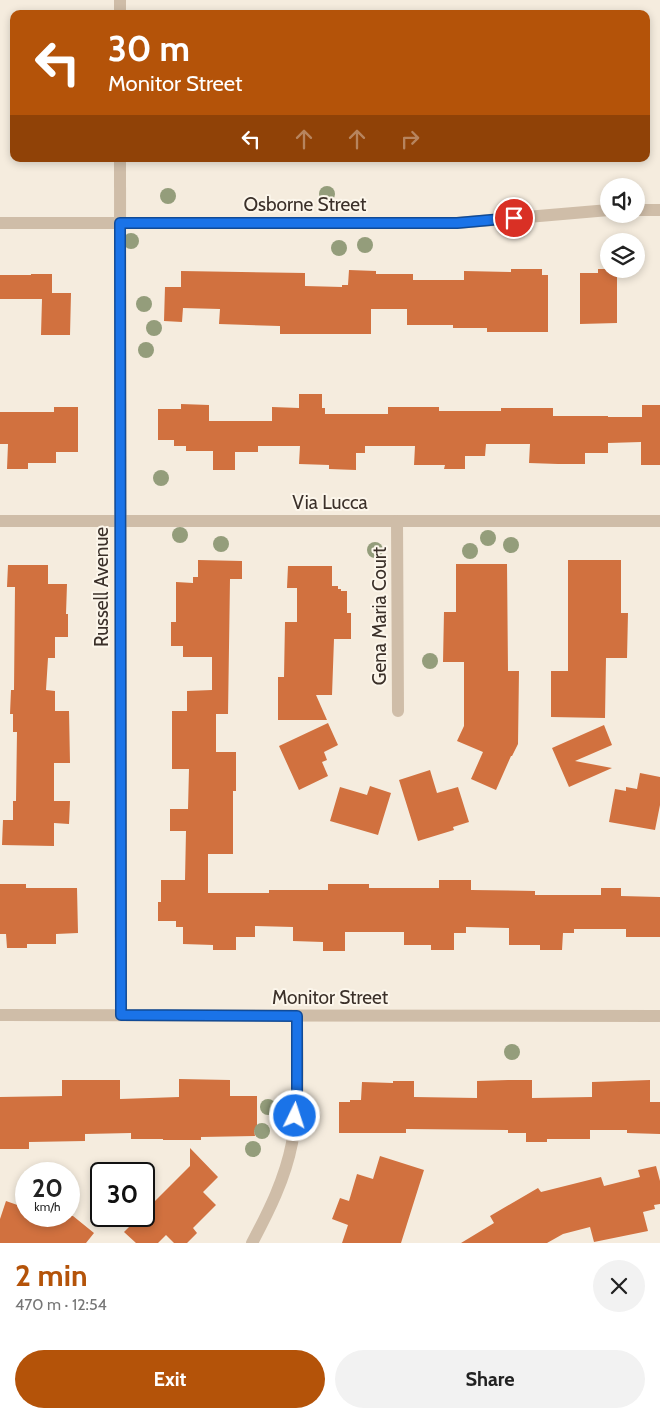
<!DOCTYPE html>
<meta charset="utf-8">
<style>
:root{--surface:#fff;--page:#f2f2f2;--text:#222;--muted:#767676;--accent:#b45309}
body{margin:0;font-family:Cabin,sans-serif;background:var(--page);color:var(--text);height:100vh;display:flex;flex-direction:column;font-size:19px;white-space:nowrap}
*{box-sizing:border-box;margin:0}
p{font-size:16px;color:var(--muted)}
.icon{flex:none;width:28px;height:28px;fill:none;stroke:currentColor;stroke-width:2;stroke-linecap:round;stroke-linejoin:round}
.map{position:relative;height:1243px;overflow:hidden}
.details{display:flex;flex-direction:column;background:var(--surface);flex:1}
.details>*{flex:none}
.banner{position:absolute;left:10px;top:10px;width:640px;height:152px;border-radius:10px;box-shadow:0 2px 8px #0003;background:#b45309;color:#fff;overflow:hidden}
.buttons{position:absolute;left:600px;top:178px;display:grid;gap:10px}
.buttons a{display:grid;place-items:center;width:45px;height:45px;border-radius:50%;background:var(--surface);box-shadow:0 2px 8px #0003;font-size:25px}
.speed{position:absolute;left:15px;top:1162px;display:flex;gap:10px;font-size:25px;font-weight:700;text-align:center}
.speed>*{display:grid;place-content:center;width:65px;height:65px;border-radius:50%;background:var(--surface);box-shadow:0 2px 8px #0003;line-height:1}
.speed small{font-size:12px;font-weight:400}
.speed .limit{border:2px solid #111;border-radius:8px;background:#fff;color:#111}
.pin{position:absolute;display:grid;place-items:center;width:42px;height:42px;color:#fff;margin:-21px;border:2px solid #fff;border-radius:50%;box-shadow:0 1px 5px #0007}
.me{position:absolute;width:55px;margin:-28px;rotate:4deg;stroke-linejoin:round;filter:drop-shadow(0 0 4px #0008)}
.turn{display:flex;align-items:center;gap:18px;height:105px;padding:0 15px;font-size:22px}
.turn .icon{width:65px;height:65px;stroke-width:2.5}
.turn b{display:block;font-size:35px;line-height:42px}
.lanes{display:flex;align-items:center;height:48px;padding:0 15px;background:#0003;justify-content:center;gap:25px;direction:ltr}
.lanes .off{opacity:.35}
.round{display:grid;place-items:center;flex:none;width:52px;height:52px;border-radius:26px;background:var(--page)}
.overview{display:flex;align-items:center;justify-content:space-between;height:85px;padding:0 15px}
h1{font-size:30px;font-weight:700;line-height:38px;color:var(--accent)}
.action{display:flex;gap:10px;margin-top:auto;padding:10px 15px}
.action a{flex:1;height:58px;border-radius:30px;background:var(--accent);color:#fff;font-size:20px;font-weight:700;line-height:58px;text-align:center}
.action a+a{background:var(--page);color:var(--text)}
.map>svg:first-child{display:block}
.building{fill:#d1713f}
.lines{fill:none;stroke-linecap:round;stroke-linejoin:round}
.minor{stroke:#cfbda8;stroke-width:12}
.tertiary{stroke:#cfbda8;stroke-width:12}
.tree{fill:#949d7b}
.route-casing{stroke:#114b97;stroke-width:12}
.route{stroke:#1a73e8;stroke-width:9}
.labels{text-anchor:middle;stroke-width:4;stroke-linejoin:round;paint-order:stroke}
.street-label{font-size:19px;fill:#3b3029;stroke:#fcf6eb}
</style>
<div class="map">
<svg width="660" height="1243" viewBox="0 0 660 1243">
<rect width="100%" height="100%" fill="#f5ecde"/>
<!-- building -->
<g class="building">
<path d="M511,269H542V275H548V332H487V328H453V325H407V309H371V334H280V326L219,324L220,309L183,308L182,322L164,321L165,287H181V271L305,273V286L342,287V285H348L349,270L376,271V274H413V280H464V271L511,272Z"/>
<path d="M598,269H617V323L580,324V273H598Z"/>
<path d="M31,274H52V293H71L70,335H41L42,299H0V275H31Z"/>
<path d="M299,394H322V408H325V414H388V407H439V411H501V408H553V416H608V417H642V405H660V465H641V442L608,443V453H585V464H558L529,463L530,444H486L485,456H465V469H444L445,465H414L415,446H365V453H356V470L329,469V465L299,464L300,446H258V452H235V470H213V451H186V446H174V440H158V409H181V404L209,405V421H272V407L299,408Z"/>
<path d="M54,407H78V452H56V463H28V469H7L8,444H0V412H54Z"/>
<path d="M198,560L242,561V579H230L228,714H216V752H236V791H233V854H208V893H269V890H328V884H369V888H439V880H471V890L535,891V895H601V888H621V896L660,897V937H626V929H574V933H563L562,950H540V945H509V928L466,927V933H454V950H431V945H404V932H345V951H323V942L293,941V927L255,926V937H236V950H213V945L183,944V927H176V921H158V902H161V880H185L186,831H170V809H188L189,769H172V711H187V691L212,690V657H183V646H171V622H176V582L193,583V577H198Z"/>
<path d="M568,560H621V613H628L627,658H606L605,718L551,717V671H568Z"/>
<path d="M456,564H507L508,671H519L518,744L512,756H511L496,790L471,779L483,752L457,741L464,726V662H443L444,612H456Z"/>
<path d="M8,565H48V584H67L66,614H68V637H55V658H48L46,690L55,691V711H69L70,763H54V801H70L69,824L54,823V846L2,845L3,820H13V801H16L17,732H13V714H10L11,690H14L15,587H7Z"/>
<path d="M288,566H332V586H338V589H341V591H347V613H351V639H334L332,695H316L327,720H278V677H284L285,622H297V588H287Z"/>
<path d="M328,723L338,745L324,752L327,760L322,762L328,776L299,790L279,746Z"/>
<path d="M604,725L612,745L575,761L612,768L569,787L552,748Z"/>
<path d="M430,770L437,793L458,787L469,822L453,827L454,830L418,841L399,780Z"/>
<path d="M640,773L660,777V805L655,830L609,822L615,789L626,791V787L637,789Z"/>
<path d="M370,786L391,793L378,835L330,821L340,787L367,795Z"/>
<path d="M0,884H26V888H77L78,933L56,934V944H27V948H7L6,934H0Z"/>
<path d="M179,1079L230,1080V1096H257V1130H254L255,1136L201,1137V1140H163V1139H131V1133L85,1134V1141L29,1142V1149H0V1097L62,1096V1080H120V1099L179,1097Z"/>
<path d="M508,1080H532V1098L592,1097V1082L650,1080V1102H660V1134L627,1133V1130H590V1139H547V1142H526V1133H508V1130L406,1129V1133H339V1102H350V1100H361L362,1082L393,1083V1081H414V1097L477,1098V1081Z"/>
<path d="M190,1148L218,1177L203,1192L216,1205L193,1228L197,1233L187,1243H174L166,1235L158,1243H136L124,1232L140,1216H144V1212L190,1166Z"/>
<path d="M380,1156L424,1170L401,1243H342L348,1225L332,1219L340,1198L349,1201L357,1174L373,1179Z"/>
<path d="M656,1166L660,1181V1204L654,1205L655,1209L643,1212L648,1231L594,1242L590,1227L563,1234L547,1243H461L494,1223L490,1216L538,1188L541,1192L601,1177L604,1186L640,1177L638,1170Z"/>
<path d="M6,1201L26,1208V1216H73L94,1233L86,1243H0V1219Z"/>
</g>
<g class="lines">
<!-- minor -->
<g class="minor">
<path d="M120,14V0"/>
<path d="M120,159L121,1015"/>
<path d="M636,210H660"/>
<path d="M0,223H457L609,210"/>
<path d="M0,521H660"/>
<path d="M397,521L398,711"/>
<path d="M252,1243C269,1211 285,1179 292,1143C300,1102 297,1058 297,1016"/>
</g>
<!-- tertiary -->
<path class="tertiary" d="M0,1015L660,1016"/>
</g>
<!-- trees -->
<g class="tree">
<circle cx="327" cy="194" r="8"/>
<circle cx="168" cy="196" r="8"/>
<circle cx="131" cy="241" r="8"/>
<circle cx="365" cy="245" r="8"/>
<circle cx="339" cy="248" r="8"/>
<circle cx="144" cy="304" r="8"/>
<circle cx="154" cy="328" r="8"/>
<circle cx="146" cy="350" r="8"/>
<circle cx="161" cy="478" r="8"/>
<circle cx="180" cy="535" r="8"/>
<circle cx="488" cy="538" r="8"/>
<circle cx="221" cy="544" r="8"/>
<circle cx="511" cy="545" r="8"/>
<circle cx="375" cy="550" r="8"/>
<circle cx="470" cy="551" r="8"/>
<circle cx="430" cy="661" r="8"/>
<circle cx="512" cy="1052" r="8"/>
<circle cx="268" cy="1107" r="8"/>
<circle cx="262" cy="1131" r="8"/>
<circle cx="253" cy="1149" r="8"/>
</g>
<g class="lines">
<!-- route casing -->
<g class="route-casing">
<path id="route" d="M295,1116L297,1103V1016L121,1015L120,223H457L514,218"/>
</g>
<!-- route -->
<use href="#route" class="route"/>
</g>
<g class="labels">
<!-- street labels -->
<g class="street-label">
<text x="305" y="211">Osborne Street</text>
<text x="330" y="509">Via Lucca</text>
<text transform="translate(101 587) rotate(-90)" y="7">Russell Avenue</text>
<text transform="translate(379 616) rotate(-90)" y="7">Gena Maria Court</text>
<text x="330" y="1004">Monitor Street</text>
</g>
</g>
</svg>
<div class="buttons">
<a><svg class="icon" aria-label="sound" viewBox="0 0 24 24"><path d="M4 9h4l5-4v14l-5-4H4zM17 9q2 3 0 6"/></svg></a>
<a><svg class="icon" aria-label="layers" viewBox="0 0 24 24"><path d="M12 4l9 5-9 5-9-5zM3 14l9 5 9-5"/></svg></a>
</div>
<div class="speed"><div>20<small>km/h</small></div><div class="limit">30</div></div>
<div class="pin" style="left:514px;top:218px;background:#d93025"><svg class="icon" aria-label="arrive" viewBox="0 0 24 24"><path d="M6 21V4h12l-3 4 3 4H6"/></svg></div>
<svg class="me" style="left:295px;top:1116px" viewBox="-20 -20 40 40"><circle r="17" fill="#1a73e8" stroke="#fff" stroke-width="3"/><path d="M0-11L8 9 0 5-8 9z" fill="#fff"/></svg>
<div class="banner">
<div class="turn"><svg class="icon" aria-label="left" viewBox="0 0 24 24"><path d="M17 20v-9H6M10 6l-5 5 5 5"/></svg><div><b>30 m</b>Monitor Street</div></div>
<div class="lanes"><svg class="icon" aria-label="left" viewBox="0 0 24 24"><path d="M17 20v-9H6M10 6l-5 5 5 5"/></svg><svg class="icon off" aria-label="ahead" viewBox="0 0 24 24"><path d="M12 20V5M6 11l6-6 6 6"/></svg><svg class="icon off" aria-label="ahead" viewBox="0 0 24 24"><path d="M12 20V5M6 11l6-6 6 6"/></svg><svg class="icon off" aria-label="right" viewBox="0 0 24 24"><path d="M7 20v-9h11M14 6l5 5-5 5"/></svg></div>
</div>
</div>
<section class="details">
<div class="overview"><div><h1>2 min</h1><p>470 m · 12:54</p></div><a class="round"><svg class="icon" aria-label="close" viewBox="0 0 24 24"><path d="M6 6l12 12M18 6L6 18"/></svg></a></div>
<div class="action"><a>Exit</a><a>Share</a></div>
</section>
